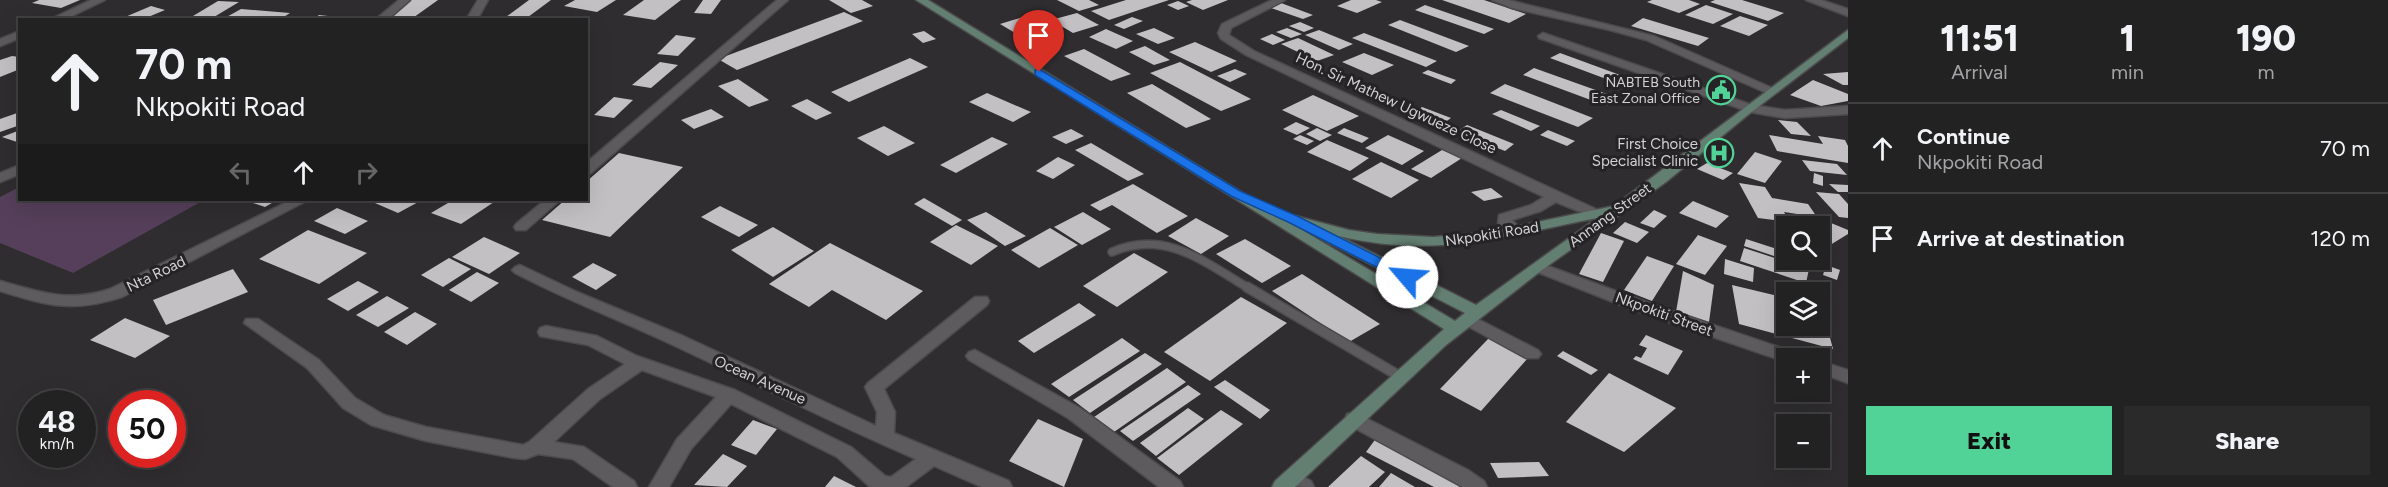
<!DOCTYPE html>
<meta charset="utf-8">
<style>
:root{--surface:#232223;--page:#2b2a2b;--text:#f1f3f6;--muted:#a3a4a6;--line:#403f41;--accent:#51d398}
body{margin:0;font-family:Figtree,sans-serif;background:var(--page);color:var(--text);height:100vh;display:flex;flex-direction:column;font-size:22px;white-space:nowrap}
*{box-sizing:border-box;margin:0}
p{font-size:20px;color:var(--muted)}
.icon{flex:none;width:33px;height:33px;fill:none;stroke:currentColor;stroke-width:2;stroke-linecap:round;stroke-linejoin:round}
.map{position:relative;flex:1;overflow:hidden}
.details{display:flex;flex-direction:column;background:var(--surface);width:540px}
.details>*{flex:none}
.banner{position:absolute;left:18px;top:18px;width:570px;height:183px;border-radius:0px;box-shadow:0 6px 24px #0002,0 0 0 2px var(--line);background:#232223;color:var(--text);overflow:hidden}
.controls{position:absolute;left:1776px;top:216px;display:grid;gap:12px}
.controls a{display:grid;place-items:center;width:54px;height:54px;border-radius:0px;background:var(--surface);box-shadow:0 6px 24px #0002,0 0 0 2px var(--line);font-size:30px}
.speed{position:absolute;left:18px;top:390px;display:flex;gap:12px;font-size:30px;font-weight:700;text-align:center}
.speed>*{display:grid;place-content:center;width:78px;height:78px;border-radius:50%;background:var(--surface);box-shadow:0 6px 24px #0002,0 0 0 2px var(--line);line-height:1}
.speed small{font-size:15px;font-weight:400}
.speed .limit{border:9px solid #d22;background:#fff;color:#111}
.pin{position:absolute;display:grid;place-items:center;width:51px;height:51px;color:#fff;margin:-62px -26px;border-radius:50% 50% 50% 0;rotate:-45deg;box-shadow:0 0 6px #0007}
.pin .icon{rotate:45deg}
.me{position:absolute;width:66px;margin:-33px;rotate:297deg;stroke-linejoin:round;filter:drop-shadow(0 0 4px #0008)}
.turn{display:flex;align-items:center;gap:21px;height:126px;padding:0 18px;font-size:27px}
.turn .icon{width:78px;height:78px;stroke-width:2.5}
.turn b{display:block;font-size:42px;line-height:51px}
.lanes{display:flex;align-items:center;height:57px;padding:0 18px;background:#0003;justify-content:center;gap:30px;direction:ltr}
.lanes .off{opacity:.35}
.eta{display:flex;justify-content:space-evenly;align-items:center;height:102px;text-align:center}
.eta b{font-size:36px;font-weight:800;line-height:42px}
.action{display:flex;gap:12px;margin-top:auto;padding:12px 18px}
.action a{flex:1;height:69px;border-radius:0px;background:var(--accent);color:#111;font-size:24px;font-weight:800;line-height:69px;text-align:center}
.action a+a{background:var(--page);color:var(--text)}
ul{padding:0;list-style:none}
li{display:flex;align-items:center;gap:18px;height:90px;padding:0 18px;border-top:2px solid var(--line)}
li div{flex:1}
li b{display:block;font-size:22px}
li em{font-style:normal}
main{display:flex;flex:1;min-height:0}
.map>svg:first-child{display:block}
.green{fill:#553f5a}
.building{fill:#c3c0c3}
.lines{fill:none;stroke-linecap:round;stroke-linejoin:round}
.lane-far1-casing{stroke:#4b4a4c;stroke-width:10}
.lane-casing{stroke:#4b4a4c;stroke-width:12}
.street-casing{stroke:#4b4a4c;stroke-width:3}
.secondary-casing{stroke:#4b4a4c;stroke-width:3}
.lane-far1{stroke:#5e5b5e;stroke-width:7}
.lane{stroke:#5e5b5e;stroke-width:9}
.street{fill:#5e5b5e;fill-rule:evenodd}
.secondary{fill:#637f72;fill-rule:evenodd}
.route{fill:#1a73e8;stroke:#114b97;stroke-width:1.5}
.labels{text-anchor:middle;stroke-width:6;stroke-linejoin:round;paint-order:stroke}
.far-poi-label{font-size:14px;fill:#d2d1d3;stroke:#252326;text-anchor:end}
.street-label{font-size:15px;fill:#d2d1d3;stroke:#252326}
.poi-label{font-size:15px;fill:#d2d1d3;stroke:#252326;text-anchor:end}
</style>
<main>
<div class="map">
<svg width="1848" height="487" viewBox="0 0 1848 487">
<rect width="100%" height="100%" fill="#2f2d2f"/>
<!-- green -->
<path class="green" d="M19,187L20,200H204L73,273L0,243V197Z"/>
<!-- building -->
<g class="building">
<path d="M39,0H80L61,8L32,3Z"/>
<path d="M411,0H438L410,20H383Z"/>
<path d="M529,0H551L524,20H502Z"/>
<path d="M575,0H616L597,12L564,6Z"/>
<path d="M644,0H681L655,20L623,15Z"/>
<path d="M703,0H721L711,14L694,13Z"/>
<path d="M829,0H862L873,6L851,13Z"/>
<path d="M1057,0H1089L1099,5L1079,11Z"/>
<path d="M1126,0H1169L1109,20L1091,11Z"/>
<path d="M1192,0H1228L1203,10L1186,2Z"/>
<path d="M1351,0H1376L1382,2L1357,13L1337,6Z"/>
<path d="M1442,0H1484L1526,14L1509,23Z"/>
<path d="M1652,0H1689L1700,4L1679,13L1647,2Z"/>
<path d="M1715,0H1742L1784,13L1768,21L1710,2Z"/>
<path d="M218,1L239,2L214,17L193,16Z"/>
<path d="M1178,1L1189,6L1178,10L1167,5Z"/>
<path d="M1281,3L1313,15L1303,19L1271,8Z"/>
<path d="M1425,5L1494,29L1484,34L1415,10Z"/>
<path d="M1706,5L1733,14L1713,24L1685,15Z"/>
<path d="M151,6L165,10L141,20H118Z"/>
<path d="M241,9L290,13L279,20L223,19Z"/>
<path d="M844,12L863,21L737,70L718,59Z"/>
<path d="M1077,13L1099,25L1073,33L1051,20Z"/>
<path d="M319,15L346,18V20H312Z"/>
<path d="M1740,16L1768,25L1749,36L1720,26Z"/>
<path d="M1023,17L1059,37L1035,45L1000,24Z"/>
<path d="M1132,17L1143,21L1124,29L1114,25Z"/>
<path d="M1643,18L1709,38L1698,46L1631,26Z"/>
<path d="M1400,20L1469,46L1456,52L1388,25Z"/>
<path d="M1300,22L1314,28L1304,32L1289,26Z"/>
<path d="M1154,28L1175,38L1158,44L1136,34Z"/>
<path d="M1287,28L1302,34L1291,38L1276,32Z"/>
<path d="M1106,29L1133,41L1116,49L1089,37Z"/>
<path d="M1319,30L1353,44L1339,50L1305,35Z"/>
<path d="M924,31L936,39L923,43L912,34Z"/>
<path d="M1364,33L1437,61L1426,67L1352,38Z"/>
<path d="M1272,34L1285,40L1273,45L1260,39Z"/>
<path d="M676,35L696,38L678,56L657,54Z"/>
<path d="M1298,38L1334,55L1317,61L1281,44Z"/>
<path d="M1195,42L1237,61L1211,72L1169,52Z"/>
<path d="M1145,46L1170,60L1154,65L1129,52Z"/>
<path d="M1084,49L1131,74L1111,81L1064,56Z"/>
<path d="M1364,53L1394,65L1372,75L1342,62Z"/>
<path d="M1560,53L1642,83L1633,89L1550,58Z"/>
<path d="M12,56L20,57V69L0,77V60Z"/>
<path d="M910,58L928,67L849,102L831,92Z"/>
<path d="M660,62L678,65L651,88L632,85Z"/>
<path d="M1180,62L1251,99L1221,111L1150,73Z"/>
<path d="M1534,68L1618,98L1607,106L1523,75Z"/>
<path d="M1235,69L1247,74L1230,82L1217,76Z"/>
<path d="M1428,70L1456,80L1451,84L1422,73Z"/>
<path d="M1848,72V85H1843L1823,74Z"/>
<path d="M738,79L769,100L749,107L718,86Z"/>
<path d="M1813,80L1848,94V101L1821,106L1790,95Z"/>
<path d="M1152,84L1211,119L1186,128L1127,93Z"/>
<path d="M1505,84L1593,118L1578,127L1490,93Z"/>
<path d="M987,93L1031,112L1013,122L969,102Z"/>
<path d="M1313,95L1359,116L1327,131L1282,110Z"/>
<path d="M614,97L633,100L614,118L594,115Z"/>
<path d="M807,99L832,113L816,120L791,106Z"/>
<path d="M1422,107L1451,118L1444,123L1416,112Z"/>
<path d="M711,109L724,117L694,129L681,120Z"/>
<path d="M1501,110L1540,126L1531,131L1492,114Z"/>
<path d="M20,112V125L0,132V119Z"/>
<path d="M1778,120L1797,122L1811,136L1791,134Z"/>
<path d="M1296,122L1310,128L1297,135L1283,129Z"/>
<path d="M1467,125L1514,144L1505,151L1457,132Z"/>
<path d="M884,126L915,143L888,156L857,138Z"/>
<path d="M1317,128L1332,135L1320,141L1306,134Z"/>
<path d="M1344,128L1369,138L1362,143L1337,133Z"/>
<path d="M1071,129L1084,136L1066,144L1052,137Z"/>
<path d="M20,130V143L2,137Z"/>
<path d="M1548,130L1575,141L1567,146L1540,135Z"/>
<path d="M1300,135L1314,141L1307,145L1293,139Z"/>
<path d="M1388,135L1424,151L1402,165L1365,148Z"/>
<path d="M1769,135L1823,144L1818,136L1845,140L1848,146V163L1777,151Z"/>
<path d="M992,137L1008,144L956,173L940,165Z"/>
<path d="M1327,140L1369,158L1350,171L1307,152Z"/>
<path d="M1091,143L1144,174L1128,181L1075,150Z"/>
<path d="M1442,150L1462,158L1431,178L1411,169Z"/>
<path d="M1755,152L1782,161L1765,183L1737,174Z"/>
<path d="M619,153L683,167L610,237L542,220L565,200H586V182Z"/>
<path d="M1058,157L1075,165L1053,179L1036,171Z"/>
<path d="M1802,160L1837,164L1847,175L1810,171Z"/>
<path d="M1381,162L1419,180L1391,198L1352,179Z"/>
<path d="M1707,163L1733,173L1723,180L1697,169Z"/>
<path d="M1814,173L1823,176V186L1813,183Z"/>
<path d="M1739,183L1765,187L1772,198L1808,204L1817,217L1784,212L1790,222L1758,218Z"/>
<path d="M1133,184L1188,216L1157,233L1112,205L1100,211L1090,205Z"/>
<path d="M1829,184L1848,185V192H1838Z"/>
<path d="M1491,188L1503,197L1484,201L1471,192Z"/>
<path d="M1816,192L1839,194L1848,204V218L1839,217Z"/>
<path d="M924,198L962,220L952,226L914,204Z"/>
<path d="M259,200H277L265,207L253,203Z"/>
<path d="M368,200H422L398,213Z"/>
<path d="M453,200H497L461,224L431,213Z"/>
<path d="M1693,201L1729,216L1716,228L1679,213Z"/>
<path d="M720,206L758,225L739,237L701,217Z"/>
<path d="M337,208L368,221L345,234L314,221Z"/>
<path d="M1654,210L1667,216L1654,228L1640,223Z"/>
<path d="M986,212L1026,236L1005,246L967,220Z"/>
<path d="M1083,212L1111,229L1082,245L1054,227Z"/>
<path d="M1196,218L1229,236L1201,254L1168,236Z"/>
<path d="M1625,222L1649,232L1637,243L1613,233Z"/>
<path d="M1831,223L1848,230V234L1822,250L1820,249V230Z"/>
<path d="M956,225L998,246L971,265L930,242Z"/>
<path d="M773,227L814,251L773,277L731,250Z"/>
<path d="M1050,228L1078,245L1039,268L1011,250Z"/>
<path d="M308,230L367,253L319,284L259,259Z"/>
<path d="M1601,233L1624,241L1603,282L1579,274Z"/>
<path d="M1698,235L1727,246L1705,275L1676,264Z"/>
<path d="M484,237L520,253L489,274L452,257Z"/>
<path d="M1245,239L1291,266L1262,283L1216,254Z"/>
<path d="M1746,239L1786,252V260L1744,246Z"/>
<path d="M830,243L923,291L886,320L832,290L809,307L769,284Z"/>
<path d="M1744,248L1809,269L1806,283L1740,261Z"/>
<path d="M1134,253L1168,272L1117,307L1083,286Z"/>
<path d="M1647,256L1674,266L1652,301L1624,290Z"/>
<path d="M449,258L471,269L443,287L421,275Z"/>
<path d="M1725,259L1754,268L1753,282L1724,274Z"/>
<path d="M1787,260H1810L1820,263L1818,270Z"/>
<path d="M593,263L617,275L596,290L572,277Z"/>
<path d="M1826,265L1840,270L1837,280L1823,275Z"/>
<path d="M233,269L248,292L166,325L153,300Z"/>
<path d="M1683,271L1714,285L1709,322L1676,312Z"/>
<path d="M477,272L499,283L471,302L449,290Z"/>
<path d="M1302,274L1380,324L1349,342L1272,291Z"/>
<path d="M358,281L379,292L348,311L327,299Z"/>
<path d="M1732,285L1786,298V326H1820V307H1822L1833,349L1739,324Z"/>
<path d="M387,296L409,308L378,327L356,315Z"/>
<path d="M1241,297L1287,323L1210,381L1164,352Z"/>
<path d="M1079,303L1096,315L1034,353L1018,341Z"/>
<path d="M415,312L437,324L407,345L384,332Z"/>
<path d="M125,318L170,336L135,358L90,340Z"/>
<path d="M1646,335L1683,351L1668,375L1633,359L1636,356L1641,358L1647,348L1639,345Z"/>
<path d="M1122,338L1140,351L1069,397L1051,384Z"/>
<path d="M1489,338L1528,358L1481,411L1440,389Z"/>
<path d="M1563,351L1598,370L1591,375L1557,356Z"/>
<path d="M1145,353L1162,364L1090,413L1073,400Z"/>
<path d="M1167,368L1186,382L1114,432L1094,417Z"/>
<path d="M1609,373L1676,408L1624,452L1566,422Z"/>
<path d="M1225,380L1270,410L1260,419L1214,387Z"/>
<path d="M1188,385L1201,394L1133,441L1120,431Z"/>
<path d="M1188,408L1204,419L1156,456L1140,443Z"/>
<path d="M1221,410L1243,424L1179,475L1157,458Z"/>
<path d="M1038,419L1083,439L1064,487L1009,461Z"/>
<path d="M753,420L777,429L756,455L731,445Z"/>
<path d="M1377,437L1458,479L1455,483L1460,487H1434L1366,452Z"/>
<path d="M723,454L747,466L727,487L694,485Z"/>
<path d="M1361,456L1385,472L1369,487H1328Z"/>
<path d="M1539,462L1549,476L1498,478L1490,463Z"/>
<path d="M1391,473L1415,487H1379Z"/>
<path d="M834,476L856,487H825Z"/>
</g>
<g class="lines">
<!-- lane-far1 casing -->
<g class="lane-far1-casing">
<path id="lane-far1" d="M1112,252C1166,229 1204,262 1250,289"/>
</g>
<!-- lane casing -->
<g class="lane-casing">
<path id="lane" d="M1247,287L1401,377"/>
</g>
<!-- street casing -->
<g class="street-casing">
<g id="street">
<path d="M91,0H105L64,20H49Z"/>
<path d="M399,0H410L387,20H375Z"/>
<path d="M478,0H488L477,20H466Z"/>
<path d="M777,0H788L591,173L586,174V163Z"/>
<path d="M1272,0H1285L1231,28L1229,35L1254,51L1598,210L1600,213L1593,217L1556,202L1541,211L1512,220L1524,232L1517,236L1512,235L1498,223L1499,215L1531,205L1544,197L1246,55L1221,39L1218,33L1222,24Z"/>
<path d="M1492,0H1508L1654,36L1779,91L1773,95L1769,94L1646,40L1610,30L1512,8Z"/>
<path d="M1806,0H1821L1848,9V16Z"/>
<path d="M20,31V38L0,46V39Z"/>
<path d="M1543,33L1752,105L1785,110L1848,106V114L1785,118L1750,112L1539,38L1538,36Z"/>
<path d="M20,165V174L0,182V173Z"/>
<path d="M291,200H308L122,297C72,313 49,306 0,291V281C40,292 69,303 110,289Z"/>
<path d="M545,200H560L526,230H516L514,227L516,224Z"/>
<path d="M1537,262L1643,301L1799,354L1802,358H1786V362L1631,309L1532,270L1529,267Z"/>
<path d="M520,265L577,292L683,336L876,426L877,412L865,387L868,383L975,297H987L989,301L987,305L884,389L895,412L894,433L1009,481L1012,487H982L934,466L906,487H870L837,457L731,404L691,449L669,487H649L677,439L716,397L642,370L600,399L554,442L584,447L634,481L637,487H613L573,459L538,454L525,459L514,458L426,441L371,425L343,408L307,368L244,323L246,319H258L319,360L355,398L384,415L426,427L523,445L529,442L588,389L625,364L588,345L540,336L538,332L540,328L546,326L597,336L637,356L735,390L851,447L885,476L891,477L916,459C834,424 754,383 673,345C620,320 566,300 515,273L512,270L515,267Z"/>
<path d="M1468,314L1538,350L1541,354L1538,358H1526L1462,323L1460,319L1462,315Z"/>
<path d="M975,350L1080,408L1180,481L1183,487H1159L1068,418L969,360L966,356L969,352Z"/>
<path d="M1820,361L1848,370V383L1820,373Z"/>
<path d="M1354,412L1468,470L1484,481L1487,487H1463L1347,424L1345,419L1347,414Z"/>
<path d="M1291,470L1311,481L1314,487C1301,487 1288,487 1281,478L1284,473Z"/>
</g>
</g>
<!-- secondary casing -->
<g class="secondary-casing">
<path id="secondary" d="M916,0H928L1285,219L1292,215L1349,230L1377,234L1433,237L1490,232L1614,206L1848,30V38L1749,114L1666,182L1542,270L1446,345L1295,487H1272L1275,481L1444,329ZM1597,218L1476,305L1339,236C1435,259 1504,236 1597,218ZM1292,224L1320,232L1318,235L1320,238L1465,313L1455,321Z"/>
</g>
<!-- lane-far1 -->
<use href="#lane-far1" class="lane-far1"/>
<!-- lane -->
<use href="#lane" class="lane"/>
<!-- street -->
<use href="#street" class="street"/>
<!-- secondary -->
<use href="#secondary" class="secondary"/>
</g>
<!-- route -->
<path class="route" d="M1039,69L1240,191L1297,216L1412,274L1414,277L1407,282L1402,280L1288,222L1231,196L1035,75V70Z"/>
<!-- icons -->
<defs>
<g id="civic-ring" transform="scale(1.5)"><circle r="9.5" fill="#252326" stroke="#51d398" stroke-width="1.5"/><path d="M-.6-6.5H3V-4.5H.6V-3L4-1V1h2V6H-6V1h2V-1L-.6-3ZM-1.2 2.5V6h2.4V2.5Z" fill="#51d398"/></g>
<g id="hospital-ring" transform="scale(1.5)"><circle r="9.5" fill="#252326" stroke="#51d398" stroke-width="1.5"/><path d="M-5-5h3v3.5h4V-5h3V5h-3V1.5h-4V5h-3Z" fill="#51d398"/></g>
</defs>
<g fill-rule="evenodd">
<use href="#civic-ring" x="1721" y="90"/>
<use href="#hospital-ring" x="1719" y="153"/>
</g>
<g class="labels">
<!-- far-poi labels -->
<g class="far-poi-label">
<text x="1700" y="87">NABTEB South<tspan x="1700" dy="16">East Zonal Office</tspan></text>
</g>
<!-- street labels -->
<g class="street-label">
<text transform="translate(1396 103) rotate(25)" y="5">Hon. Sir Mathew Ugwueze Close</text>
<text transform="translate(1610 215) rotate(-36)" y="5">Annang Street</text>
<text transform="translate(1492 234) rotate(-9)" y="5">Nkpokiti Road</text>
<text transform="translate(156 274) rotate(-26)" y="5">Nta Road</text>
<text transform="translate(1664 314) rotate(20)" y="5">Nkpokiti Street</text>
<text transform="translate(760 380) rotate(24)" y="5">Ocean Avenue</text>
</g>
<!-- poi labels -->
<g class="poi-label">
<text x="1698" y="149">First Choice<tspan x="1698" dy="17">Specialist Clinic</tspan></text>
</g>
</g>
</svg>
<div class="controls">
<a><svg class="icon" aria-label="search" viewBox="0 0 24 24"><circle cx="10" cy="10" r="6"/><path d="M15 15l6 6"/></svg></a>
<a><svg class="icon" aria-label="layers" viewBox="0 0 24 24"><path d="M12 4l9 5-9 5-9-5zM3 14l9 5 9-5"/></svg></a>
<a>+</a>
<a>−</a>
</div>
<div class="speed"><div>48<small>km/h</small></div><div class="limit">50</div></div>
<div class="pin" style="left:1039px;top:72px;background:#d93025"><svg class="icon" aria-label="arrive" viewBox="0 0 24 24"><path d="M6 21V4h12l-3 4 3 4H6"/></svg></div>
<svg class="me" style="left:1407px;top:277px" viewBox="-20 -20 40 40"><circle r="19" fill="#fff"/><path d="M0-13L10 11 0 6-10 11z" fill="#1a73e8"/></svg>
<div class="banner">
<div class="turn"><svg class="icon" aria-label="ahead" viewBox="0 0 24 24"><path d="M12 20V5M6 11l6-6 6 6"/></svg><div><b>70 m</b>Nkpokiti Road</div></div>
<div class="lanes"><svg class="icon off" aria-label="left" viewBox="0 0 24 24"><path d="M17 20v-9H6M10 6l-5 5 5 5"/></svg><svg class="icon" aria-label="ahead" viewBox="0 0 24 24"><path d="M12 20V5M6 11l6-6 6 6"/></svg><svg class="icon off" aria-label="right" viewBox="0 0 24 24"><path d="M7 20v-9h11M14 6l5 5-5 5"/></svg></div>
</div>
</div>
<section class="details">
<div class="eta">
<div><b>11:51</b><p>Arrival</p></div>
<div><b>1</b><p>min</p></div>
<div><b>190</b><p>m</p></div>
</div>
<ul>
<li><svg class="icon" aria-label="ahead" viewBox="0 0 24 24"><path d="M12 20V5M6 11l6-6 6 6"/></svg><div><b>Continue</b><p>Nkpokiti Road</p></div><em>70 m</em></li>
<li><svg class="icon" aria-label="arrive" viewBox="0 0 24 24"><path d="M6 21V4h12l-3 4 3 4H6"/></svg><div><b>Arrive at destination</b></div><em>120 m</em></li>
</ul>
<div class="action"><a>Exit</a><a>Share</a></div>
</section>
</main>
